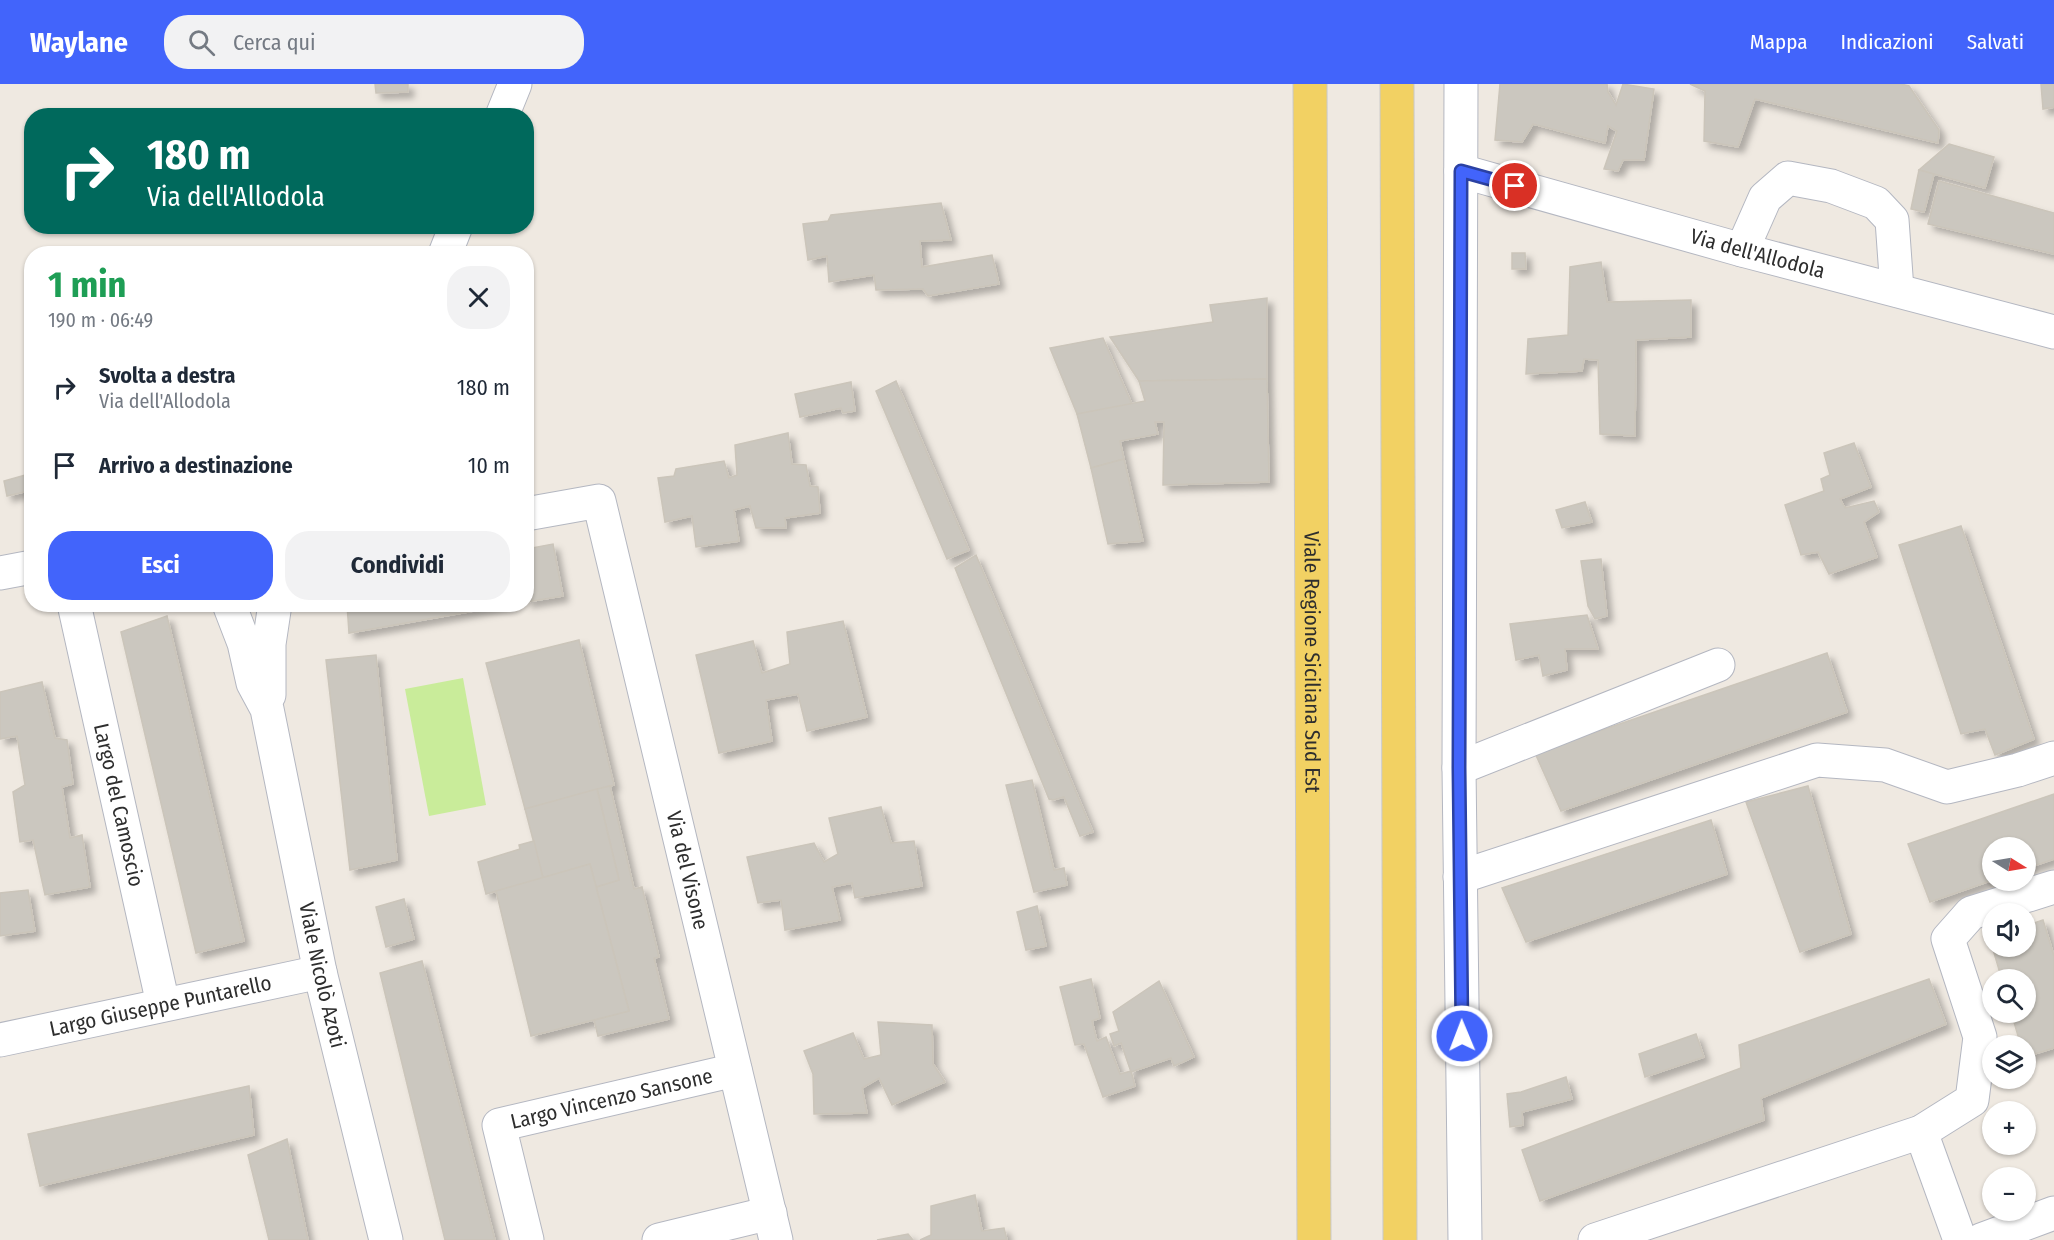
<!DOCTYPE html>
<html lang="it">
<meta charset="utf-8">
<style>
:root{--surface:#fff;--page:#f2f2f3;--text:#1f2937;--muted:#747a83;--accent:#4264fb}
body{margin:0;font-family:"Fira Sans Condensed",sans-serif;background:var(--page);color:var(--text);height:100vh;display:flex;flex-direction:column;font-size:22px;white-space:nowrap}
*{box-sizing:border-box;margin:0}
p{font-size:20px;color:var(--muted)}
.icon{flex:none;width:33px;height:33px;fill:none;stroke:currentColor;stroke-width:2;stroke-linecap:round;stroke-linejoin:round}
.map{position:relative;flex:1;overflow:hidden}
.details{position:absolute;left:24px;top:162px;width:510px;height:366px;display:flex;flex-direction:column;background:var(--surface);border-radius:24px;box-shadow:0 2px 4px #0004}
.details>*{flex:none}
.hud{position:absolute;left:24px;top:24px;width:510px;height:126px;border-radius:24px;box-shadow:0 2px 4px #0004;background:#00695c;color:#fff;overflow:hidden}
.needle{width:39px;rotate:101deg}
.controls{position:absolute;left:1982px;top:753px;display:grid;gap:12px}
.controls a{display:grid;place-items:center;width:54px;height:54px;border-radius:50%;background:var(--surface);box-shadow:0 2px 4px #0004;font-size:30px}
.pin{position:absolute;display:grid;place-items:center;width:51px;height:51px;color:#fff;margin:-26px;border:3px solid #fff;border-radius:50%;box-shadow:0 2px 6px #0007}
.me{position:absolute;width:66px;margin:-33px;rotate:359deg;stroke-linejoin:round;filter:drop-shadow(0 0 4px #0008)}
.turn{display:flex;align-items:center;gap:21px;height:126px;padding:0 24px;font-size:27px}
.turn .icon{width:78px;height:78px;stroke-width:2.5}
.turn b{display:block;font-size:42px;line-height:51px}
.round{display:grid;place-items:center;flex:none;width:63px;height:63px;border-radius:24px;background:var(--page)}
.headline{display:flex;align-items:center;justify-content:space-between;height:102px;padding:0 24px}
h1{font-size:36px;font-weight:700;line-height:45px;color:#1e9e55}
.cta{display:flex;gap:12px;margin-top:auto;padding:12px 24px}
.cta a{flex:1;height:69px;border-radius:24px;background:var(--accent);color:#fff;font-size:24px;font-weight:700;line-height:69px;text-align:center}
.cta a+a{background:var(--page);color:var(--text)}
ul{padding:0;list-style:none}
li{display:flex;align-items:center;gap:18px;height:78px;padding:0 24px}
li div{flex:1}
li b{display:block;font-size:22px}
li em{font-style:normal}
header{display:flex;align-items:center;gap:36px;box-sizing:border-box;height:84px;padding:0 30px;background:var(--accent);color:#fff}
header strong{font-size:28px}
nav{display:flex;gap:33px;margin-inline-start:auto;font-size:21px}
.search{width:420px;height:54px;background:var(--page);display:flex;align-items:center;gap:15px;box-sizing:border-box;padding:0 21px;border-radius:24px;color:var(--muted);font-size:22px}
.map>svg:first-child{display:block}
.pitch{fill:#c9ec9a}
.building{fill:#cbc7bf;stroke:#cbc5ba;stroke-width:1.5;filter:url(#shadow)}
.lines{fill:none;stroke-linecap:round;stroke-linejoin:round}
.minor-casing{stroke:#b4b7c1;stroke-width:35}
.tertiary-casing{stroke:#b4b7c1;stroke-width:35}
.primary-casing{stroke:#c9c9c9;stroke-width:35}
.minor{stroke:#fff;stroke-width:33}
.tertiary{stroke:#fff;stroke-width:33}
.primary{stroke:#f2d163;stroke-width:33}
.route-casing{stroke:#2b41a3;stroke-width:15}
.route{stroke:#4264fb;stroke-width:10}
.labels{text-anchor:middle;stroke-width:6;stroke-linejoin:round;paint-order:stroke}
.street-label{font-size:21px;fill:#2e2e2e;stroke:#fff}
</style>
<header>
<strong>Waylane</strong>
<div class="search"><svg class="icon" aria-label="search" viewBox="0 0 24 24"><circle cx="10" cy="10" r="6"/><path d="M15 15l6 6"/></svg>Cerca qui</div>
<nav><a>Mappa</a><a>Indicazioni</a><a>Salvati</a></nav>
</header>
<div class="map">
<svg width="2054" height="1156" viewBox="0 0 2054 1156">
<defs>
<filter id="shadow"><feDropShadow dx="5.5" dy="5.5" stdDeviation="3" flood-color="#0004"/></filter>
</defs>
<rect width="100%" height="100%" fill="#efe9e1"/>
<!-- pitch -->
<path class="pitch" d="M463,594L486,721L429,732L405,605Z"/>
<!-- building -->
<g class="building">
<path d="M375,0H408V8L376,9Z"/>
<path d="M1500,0H1607L1608,8L1616,21L1623,0L1654,5L1644,76H1623L1618,87L1604,85L1617,47L1608,42L1605,59L1533,40L1522,58L1495,56Z"/>
<path d="M1690,0H1901L1909,2L1939,46L1938,59L1755,15L1738,63L1704,57L1705,7Z"/>
<path d="M2041,0H2054V23L2043,25Z"/>
<path d="M1949,60L1994,73L1985,104L1919,86Z"/>
<path d="M1919,86L1934,90L1924,128L1911,125Z"/>
<path d="M1939,97L2054,129V170L1928,140Z"/>
<path d="M941,119L951,156L920,157L922,183L992,171L999,200L928,212L923,205L876,206L874,191L829,198L827,172L808,176L803,140L828,137L831,131Z"/>
<path d="M1512,169H1525L1526,185H1512Z"/>
<path d="M1601,178L1607,218L1691,216V253L1636,256L1635,352L1600,350L1598,276L1584,275L1582,287L1526,290L1528,255L1568,251L1570,183Z"/>
<path d="M1267,214V295L1139,297L1110,253L1213,238L1210,221Z"/>
<path d="M1103,254L1132,320L1077,330L1050,264Z"/>
<path d="M1267,295L1269,398L1163,401L1164,338H1155L1158,350L1120,357L1124,375L1091,384L1077,330L1145,317L1139,297Z"/>
<path d="M896,297L969,466L947,475L876,307Z"/>
<path d="M851,298L855,327L843,329L841,324L800,333L795,310Z"/>
<path d="M788,349L792,380L806,381L810,402L818,403L820,429L785,434L786,444H756L750,422L734,426L739,457L696,463L692,432L665,438L658,394L674,392L676,385L724,377L729,394L737,391L735,361Z"/>
<path d="M1854,359L1871,403L1840,415L1845,424L1874,417L1879,428L1864,438L1877,473L1829,490L1818,468L1801,471L1785,421L1824,407L1821,395L1830,391L1824,369Z"/>
<path d="M1124,375L1143,457L1108,460L1091,384Z"/>
<path d="M29,390L32,406L7,412L4,397Z"/>
<path d="M1585,418L1592,438L1562,444L1556,426Z"/>
<path d="M1961,442L2034,655L1995,671L1985,645L1961,650L1899,461Z"/>
<path d="M553,460L563,512L526,518V465Z"/>
<path d="M976,471L1093,748L1080,752L1064,713L1053,716L1049,715L955,484Z"/>
<path d="M1601,475L1607,532L1595,535L1588,522L1581,477Z"/>
<path d="M347,520H513L349,549Z"/>
<path d="M1587,531L1598,565H1565L1567,586L1543,592L1539,571L1516,576L1510,540Z"/>
<path d="M167,532L244,857L196,869L121,548Z"/>
<path d="M843,537L867,633L807,647L798,610L766,616L772,657L719,669L696,571L753,557L762,589L790,580L787,548Z"/>
<path d="M579,556L614,701L525,725L486,579Z"/>
<path d="M1827,569L1847,628L1561,727L1535,669Z"/>
<path d="M376,571L397,776L350,786L326,576Z"/>
<path d="M42,598L55,654L67,656L73,700L62,703L70,754L82,751L90,803L45,811L33,756L20,758L13,708L25,701L17,652L0,655V608Z"/>
<path d="M1032,696L1054,786L1064,784L1067,801L1034,808L1006,701Z"/>
<path d="M610,702L634,805L642,803L659,873L654,874L669,935L598,952L594,936L629,927L596,803L619,796L597,705Z"/>
<path d="M1808,702L1851,850L1800,868L1746,718Z"/>
<path d="M597,705L619,796L596,803L590,780L543,794L525,725Z"/>
<path d="M2054,710V775L2025,785V764H1992L1993,796L1930,818L1908,760Z"/>
<path d="M881,723L891,759L914,757L922,802L855,814L852,799L832,803L840,836L785,846L781,816L758,819L747,773L814,759L824,778L838,770L829,734Z"/>
<path d="M1711,736L1727,790L1526,858L1502,804Z"/>
<path d="M534,757L543,794L486,810L478,778L520,765L519,761Z"/>
<path d="M590,780L629,927L531,952L496,807Z"/>
<path d="M28,806L35,847L0,852V809Z"/>
<path d="M404,815L414,855L386,863L376,823Z"/>
<path d="M1037,822L1046,862L1026,866L1017,828Z"/>
<path d="M2043,836L2054,872V964L2025,973V962H2021L2011,928H2025V896H2002L1992,862H2025V842Z"/>
<path d="M422,877L495,1156H445L380,889Z"/>
<path d="M1091,895L1100,934L1092,937L1097,957L1106,953L1120,990L1131,987L1135,1002L1103,1013L1084,960L1075,961L1060,903Z"/>
<path d="M1929,895L1946,940L1761,1014L1764,1036L1540,1117L1522,1066L1741,984L1739,961Z"/>
<path d="M1159,897L1194,973L1174,982L1171,974L1131,988L1121,959L1114,962L1110,950L1119,947L1113,928Z"/>
<path d="M878,938L932,941L933,980L945,998L892,1021L879,994L862,1004L867,1029L814,1030L813,990L804,967L853,949L864,975L881,971Z"/>
<path d="M1696,950L1704,973L1645,993L1639,970Z"/>
<path d="M1566,993L1572,1015L1522,1028L1523,1041L1510,1043L1507,1010L1521,1008Z"/>
<path d="M249,1002L254,1051L40,1102L28,1050Z"/>
<path d="M287,1055L308,1156H269L248,1071Z"/>
<path d="M975,1111L982,1147L1004,1144L1007,1156H920L931,1151V1122Z"/>
<path d="M908,1150L913,1156H877Z"/>
</g>
<g class="lines">
<!-- minor casing -->
<g class="minor-casing">
<g id="minor">
<path id="s1" d="M1461,87L1742,166L2054,248"/>
<path d="M1742,166L1765,114L1788,94L1831,102L1876,119L1892,136L1897,206"/>
<path id="s2" d="M526,430L599,417L776,1156"/>
<path id="s3" d="M74,520L163,920"/>
<path d="M1459,684L1718,581"/>
<path d="M1460,793L1817,676L1885,681L1947,703L2018,686L2054,674"/>
<path id="s4" d="M0,956L320,888"/>
<path d="M1921,1048L1960,1156"/>
<path id="s5" d="M527,1156L499,1041L735,986"/>
<path d="M659,1156L770,1129"/>
<path d="M1595,1156L1921,1048L1972,1016L1980,953L1948,855L1971,829L2054,803"/>
<path d="M1981,1156L2054,1129"/>
</g>
</g>
<!-- tertiary casing -->
<g class="tertiary-casing">
<g id="tertiary">
<path d="M1461,0L1459,684L1465,1156"/>
<path d="M502,32L515,0"/>
<path d="M445,170L456,142"/>
<path d="M0,489L32,483"/>
<path id="s6" d="M229,520L244,559L253,599L267,625L320,888L386,1156"/>
<path d="M269,611V560L275,520"/>
</g>
</g>
<!-- primary casing -->
<g class="primary-casing">
<g id="primary">
<path id="s7" d="M1310,0L1314,1156"/>
<path d="M1397,0L1400,1156"/>
</g>
</g>
<!-- minor -->
<use href="#minor" class="minor"/>
<!-- tertiary -->
<use href="#tertiary" class="tertiary"/>
<!-- primary -->
<use href="#primary" class="primary"/>
</g>
<g class="lines">
<!-- route casing -->
<g class="route-casing">
<path id="route" d="M1462,952L1459,684L1461,87L1515,102"/>
</g>
<!-- route -->
<use href="#route" class="route"/>
</g>
<g class="labels">
<!-- street labels -->
<g class="street-label">
<text dy="7" stroke="none"><textPath href="#s1" startOffset="308">Via dell'Allodola</textPath></text>
<text dy="7" stroke="none"><textPath href="#s7" startOffset="578">Viale Regione Siciliana Sud Est</textPath></text>
<text dy="7" stroke="none"><textPath href="#s3" startOffset="206">Largo del Camoscio</textPath></text>
<text dy="7" stroke="none"><textPath href="#s2" startOffset="454">Via del Visone</textPath></text>
<text dy="7" stroke="none"><textPath href="#s6" startOffset="384">Viale Nicolò Azoti</textPath></text>
<text dy="7" stroke="none"><textPath href="#s4" startOffset="164">Largo Giuseppe Puntarello</textPath></text>
<text dy="7" stroke="none"><textPath href="#s5" startOffset="234">Largo Vincenzo Sansone</textPath></text>
</g>
</g>
</svg>
<div class="controls">
<a><svg class="needle" viewBox="-14 -14 28 28"><path d="M0-13l5 13h-10z" fill="#e53935"/><path d="M0 13l5-13h-10z" fill="#747a83"/></svg></a>
<a><svg class="icon" aria-label="sound" viewBox="0 0 24 24"><path d="M4 9h4l5-4v14l-5-4H4zM17 9q2 3 0 6"/></svg></a>
<a><svg class="icon" aria-label="search" viewBox="0 0 24 24"><circle cx="10" cy="10" r="6"/><path d="M15 15l6 6"/></svg></a>
<a><svg class="icon" aria-label="layers" viewBox="0 0 24 24"><path d="M12 4l9 5-9 5-9-5zM3 14l9 5 9-5"/></svg></a>
<a>+</a>
<a>−</a>
</div>
<div class="pin" style="left:1515px;top:102px;background:#d93025"><svg class="icon" aria-label="arrive" viewBox="0 0 24 24"><path d="M6 21V4h12l-3 4 3 4H6"/></svg></div>
<svg class="me" style="left:1462px;top:952px" viewBox="-20 -20 40 40"><circle r="17" fill="#4264fb" stroke="#fff" stroke-width="3"/><path d="M0-11L8 9 0 5-8 9z" fill="#fff"/></svg>
<div class="hud">
<div class="turn"><svg class="icon" aria-label="right" viewBox="0 0 24 24"><path d="M7 20v-9h11M14 6l5 5-5 5"/></svg><div><b>180 m</b>Via dell'Allodola</div></div>
</div>
<section class="details">
<div class="headline"><div><h1>1 min</h1><p>190 m · 06:49</p></div><a class="round"><svg class="icon" aria-label="close" viewBox="0 0 24 24"><path d="M6 6l12 12M18 6L6 18"/></svg></a></div>
<ul>
<li><svg class="icon" aria-label="right" viewBox="0 0 24 24"><path d="M7 20v-9h11M14 6l5 5-5 5"/></svg><div><b>Svolta a destra</b><p>Via dell'Allodola</p></div><em>180 m</em></li>
<li><svg class="icon" aria-label="arrive" viewBox="0 0 24 24"><path d="M6 21V4h12l-3 4 3 4H6"/></svg><div><b>Arrivo a destinazione</b></div><em>10 m</em></li>
</ul>
<div class="cta"><a>Esci</a><a>Condividi</a></div>
</section>
</div>
